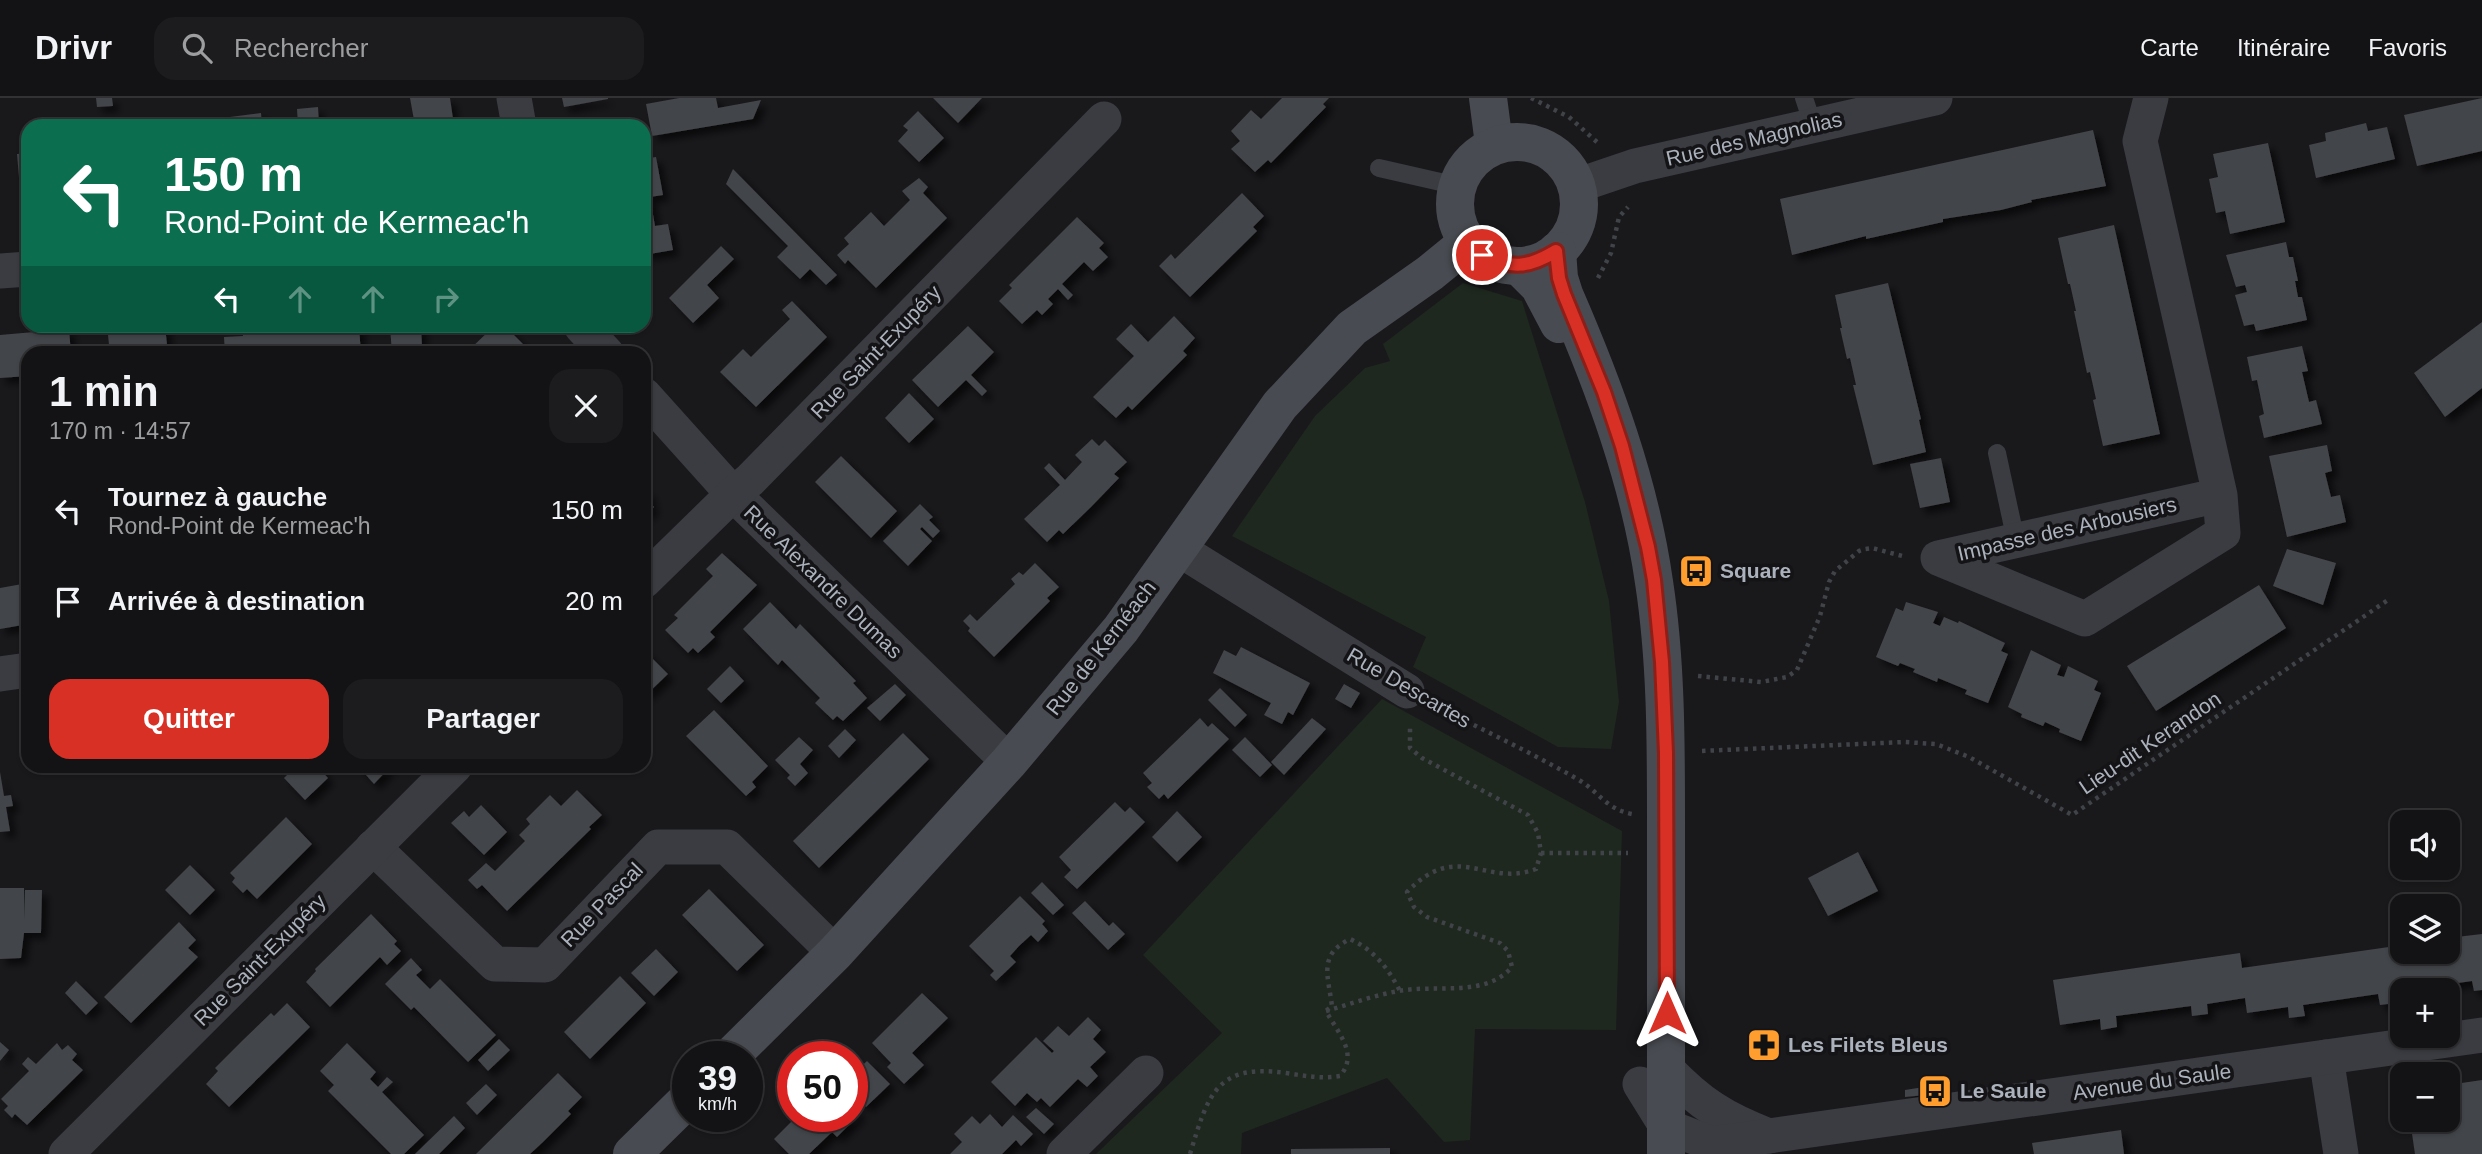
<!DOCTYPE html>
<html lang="fr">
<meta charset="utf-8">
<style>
:root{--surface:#131315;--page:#1c1c1e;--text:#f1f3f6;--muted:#9d9ea0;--line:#323234;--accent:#d93025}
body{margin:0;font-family:Helvetica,sans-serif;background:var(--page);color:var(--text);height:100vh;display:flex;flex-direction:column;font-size:26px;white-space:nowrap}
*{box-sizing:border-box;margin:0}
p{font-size:23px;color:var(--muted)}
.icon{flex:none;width:38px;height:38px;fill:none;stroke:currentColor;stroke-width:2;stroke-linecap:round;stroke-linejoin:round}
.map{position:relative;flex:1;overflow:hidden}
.panel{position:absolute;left:21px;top:248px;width:630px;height:427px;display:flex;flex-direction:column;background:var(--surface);border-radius:21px;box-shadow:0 2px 5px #0004,0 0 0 2px var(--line)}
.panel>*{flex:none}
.top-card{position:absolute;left:21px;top:21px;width:630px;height:214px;border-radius:21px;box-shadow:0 2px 5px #0004,0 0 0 2px var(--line);background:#0b6e4f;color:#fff;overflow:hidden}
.fabs{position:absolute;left:2390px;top:712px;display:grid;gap:14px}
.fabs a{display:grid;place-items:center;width:70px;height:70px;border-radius:14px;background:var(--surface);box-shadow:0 2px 5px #0004,0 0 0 2px var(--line);font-size:35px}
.speed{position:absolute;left:672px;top:943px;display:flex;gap:14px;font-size:35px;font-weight:700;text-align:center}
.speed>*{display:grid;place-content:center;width:91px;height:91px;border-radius:50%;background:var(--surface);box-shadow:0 2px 5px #0004,0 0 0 2px var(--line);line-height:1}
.speed small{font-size:18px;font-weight:400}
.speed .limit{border:10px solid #d22;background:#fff;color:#111}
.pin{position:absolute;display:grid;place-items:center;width:60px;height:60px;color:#fff;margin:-30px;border:4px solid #fff;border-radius:50%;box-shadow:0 2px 7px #0007}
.me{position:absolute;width:77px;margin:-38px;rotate:0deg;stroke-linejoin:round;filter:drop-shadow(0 0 5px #0008)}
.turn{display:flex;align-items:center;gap:24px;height:147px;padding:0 28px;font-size:32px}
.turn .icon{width:91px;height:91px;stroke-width:2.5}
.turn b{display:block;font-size:49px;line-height:60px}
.lanes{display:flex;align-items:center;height:66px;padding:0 28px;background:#0003;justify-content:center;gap:35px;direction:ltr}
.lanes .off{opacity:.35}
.round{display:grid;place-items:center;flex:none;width:74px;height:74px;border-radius:21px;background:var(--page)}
.headline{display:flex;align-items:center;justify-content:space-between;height:119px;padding:0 28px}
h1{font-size:42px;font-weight:700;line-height:52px}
.primary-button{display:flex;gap:14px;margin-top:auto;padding:14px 28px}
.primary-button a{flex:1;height:80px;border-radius:21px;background:var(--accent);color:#fff;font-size:28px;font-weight:700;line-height:80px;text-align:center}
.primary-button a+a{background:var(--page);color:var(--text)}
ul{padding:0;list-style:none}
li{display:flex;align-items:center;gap:21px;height:91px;padding:0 28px}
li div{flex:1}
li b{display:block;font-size:26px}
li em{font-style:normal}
header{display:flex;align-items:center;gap:42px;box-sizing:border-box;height:98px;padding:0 35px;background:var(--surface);border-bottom:2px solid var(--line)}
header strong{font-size:33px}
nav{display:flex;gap:38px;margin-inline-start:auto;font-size:24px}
.search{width:490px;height:63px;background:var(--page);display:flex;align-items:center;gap:18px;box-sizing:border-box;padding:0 24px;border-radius:21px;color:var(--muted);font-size:26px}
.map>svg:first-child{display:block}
.green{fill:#1e281f}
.building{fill:#434549;filter:url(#shadow)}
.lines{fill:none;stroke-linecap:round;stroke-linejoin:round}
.path{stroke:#404348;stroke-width:4.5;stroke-dasharray:3.5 5;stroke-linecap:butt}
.service{stroke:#3a3c41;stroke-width:18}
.minor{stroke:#3a3c41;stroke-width:35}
.secondary{stroke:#484b51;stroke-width:38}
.route-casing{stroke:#8d1f18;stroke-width:18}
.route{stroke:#d93025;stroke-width:12}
.labels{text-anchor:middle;stroke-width:7;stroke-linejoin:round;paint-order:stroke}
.street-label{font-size:21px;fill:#abb2bc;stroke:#141417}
.poi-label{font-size:21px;font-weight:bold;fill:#abb2bc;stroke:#141417;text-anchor:start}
</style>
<header>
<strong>Drivr</strong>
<div class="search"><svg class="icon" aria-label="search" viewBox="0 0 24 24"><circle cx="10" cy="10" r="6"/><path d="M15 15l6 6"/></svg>Rechercher</div>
<nav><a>Carte</a><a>Itinéraire</a><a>Favoris</a></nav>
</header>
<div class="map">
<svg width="2482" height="1056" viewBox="0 0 2482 1056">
<defs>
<filter id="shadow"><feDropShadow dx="6" dy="6" stdDeviation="3.5" flood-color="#0009"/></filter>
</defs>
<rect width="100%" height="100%" fill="#19191c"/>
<!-- green -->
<g class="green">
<path d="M1463,185L1522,203L1585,404L1609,503L1619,604L1611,651L1558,649L1413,569L1426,539L1232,438L1315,318L1365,270L1390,263L1383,246Z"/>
<path d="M1382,601L1622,733L1616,932L1475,931L1470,1042L1444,1044L1387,980L1242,1035L1241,1056H1096L1222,935L1143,857Z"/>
</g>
<!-- building -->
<g class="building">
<path d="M96,0H112L113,8L97,9Z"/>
<path d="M410,0H450L454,28H407L406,24L414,22Z"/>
<path d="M562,0H608V1L564,9Z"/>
<path d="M679,0H716L718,10L761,2L753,21L652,38L646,6Z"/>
<path d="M933,0H982L958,25Z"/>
<path d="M1282,0H1329L1323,6L1326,9L1271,65L1268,62L1255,74L1231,51L1240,43L1231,33L1251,12L1261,21Z"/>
<path d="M2482,0V53L2417,68L2404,17Z"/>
<path d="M318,9L319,28H298L297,11Z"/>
<path d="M918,13L944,40L919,64L898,43L908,32L903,28Z"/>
<path d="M261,15L262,28H231L230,19Z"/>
<path d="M2366,25L2368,33L2387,29L2395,61L2316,80L2309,47L2326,43L2325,35Z"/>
<path d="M2093,32L2106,88L2031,102L2032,104L2001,112L1943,121V124L1866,141V138L1792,157L1780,101Z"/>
<path d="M2268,45L2285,124L2230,136L2225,113L2216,115L2209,81L2218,79L2213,56Z"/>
<path d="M28,55V113L22,114L17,56Z"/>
<path d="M656,59L663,97L650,99L655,128L668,126L673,152L644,157V61Z"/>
<path d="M733,71L837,177L826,187L810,171L800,181L777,159L788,148L726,86Z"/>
<path d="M919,80L928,89L923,95L947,120L876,190L848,162L845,166L837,157L849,146L844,140L871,114L884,128L910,102L902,93Z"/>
<path d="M1242,95L1264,118L1253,129L1257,133L1190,199L1159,168L1171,156L1175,161Z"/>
<path d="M1077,119L1104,145L1099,150L1108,159L1093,173L1084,164L1062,186L1073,197L1068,202L1058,191L1048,201L1053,206L1042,217L1037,212L1022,226L999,203L1012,190L1009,187Z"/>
<path d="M2114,127L2160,336L2103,348L2093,302L2096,301L2090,274L2087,275L2074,213H2076L2070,186H2068L2058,140Z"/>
<path d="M2286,144L2289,159H2293L2298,183H2295L2298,199H2302L2307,222L2256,233L2254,226L2244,228L2235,197L2247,194L2245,187L2236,189L2226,157Z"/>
<path d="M721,148L734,161L707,187L719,200L693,225L669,200Z"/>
<path d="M1888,185L1921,321L1919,322L1926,354L1873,367L1853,287H1856L1850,260L1847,261L1840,230H1842L1835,197Z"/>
<path d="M792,203L827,239L756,309L720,274L743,251L751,259L764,246L790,221L782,212Z"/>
<path d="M1174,218L1195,240L1183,253L1187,257L1132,312L1128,308L1116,320L1093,299L1134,258L1116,241L1131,226L1148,244Z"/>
<path d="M2482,224V290L2445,319L2414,275Z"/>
<path d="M140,228H165L168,256H110L108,237L141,234Z"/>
<path d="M303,228H359L361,256H225L224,239L243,238L242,232Z"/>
<path d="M390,228H421L422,249L407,250V256H392Z"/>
<path d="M494,228H505L533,256H465Z"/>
<path d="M968,228L994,254L971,277L987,293L982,298L966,282L938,309L912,282Z"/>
<path d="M69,231L71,256H28V278L0,280V237Z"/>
<path d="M2302,248L2308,273L2302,274L2309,304L2316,302L2322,326L2264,340L2259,318L2264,316L2257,282L2252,283L2247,259Z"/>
<path d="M909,295L934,321L909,345L885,320Z"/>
<path d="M1092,341L1099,348L1105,342L1127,364L1114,376L1119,380L1091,409L1063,436L1059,432L1047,444L1024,421L1060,387L1044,370L1049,365L1065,382L1082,364L1075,357Z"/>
<path d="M2327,347L2332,373L2325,375L2331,399L2340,397L2346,424L2287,439L2269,358Z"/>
<path d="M841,358L897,413L871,440L815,384Z"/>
<path d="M1941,360L1950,404L1920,410L1910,366Z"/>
<path d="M644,390L652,399L648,402L654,409L644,419Z"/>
<path d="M920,406L933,419L929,422L940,433L933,440L922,429L920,431L932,443L908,468L883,443Z"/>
<path d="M2287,451L2336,465L2323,507L2273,488Z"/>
<path d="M722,455L757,487L710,534L715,539L698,555L693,550L688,555L665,532L678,520L674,517L713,478L706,471Z"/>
<path d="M1035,465L1059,489L1047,500L1050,503L994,559L968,533L970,530L963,523L970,516L977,523L1015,486L1011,481L1019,474L1023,477Z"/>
<path d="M28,485V526L0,531V490Z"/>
<path d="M2259,487L2286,530L2156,613L2127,568Z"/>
<path d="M770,504L796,531L800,526L856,583L853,585L867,600L843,623L837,618L833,622L815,605L820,600L782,562L778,567L743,531Z"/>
<path d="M1906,504L1938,514L1933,525L1940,528L1944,519L1958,525L1959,523L2005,545L2001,553L2008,556L1988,605L1965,596L1967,592L1938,580L1937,584L1913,574L1915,571L1900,565L1898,568L1876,559L1896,510L1903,513Z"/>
<path d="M1241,549L1310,585L1293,617L1288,614L1282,626L1264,617L1271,605L1213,575L1224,552L1236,558Z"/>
<path d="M644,552L668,576L644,599Z"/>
<path d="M2031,552L2061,567L2057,577L2064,579L2068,568L2098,583L2094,592L2101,595L2081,643L2059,634L2060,631L2045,624L2043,628L2021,619L2022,616L2008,609Z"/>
<path d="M730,568L744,583L721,605L707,591Z"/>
<path d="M895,586L906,597L880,623L867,610Z"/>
<path d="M1344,586L1360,595L1351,610L1335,601Z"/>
<path d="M1220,590L1247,617L1235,629L1208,602Z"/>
<path d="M714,612L768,668L752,684L756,689L746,698L686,638Z"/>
<path d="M1200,620L1208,629L1212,625L1229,641L1168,701L1164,696L1159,701L1147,689L1152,685L1143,675Z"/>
<path d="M1312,620L1326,631L1284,677L1271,664Z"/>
<path d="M845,631L856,642L839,660L828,648Z"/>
<path d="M903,635L929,661L819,770L793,743Z"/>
<path d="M799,639L813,652L800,666L808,675L795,688L787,680L790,677L775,662Z"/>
<path d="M1245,639L1272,667L1260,679L1232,652Z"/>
<path d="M296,668H317L328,680L305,702L284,680Z"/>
<path d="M358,668H391L374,686Z"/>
<path d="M0,674L4,698L11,697L13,708L6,709L10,733L0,734Z"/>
<path d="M577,692L602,717L589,729L591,731L507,813L482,787L477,791L468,782L486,765L495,773L525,743L519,737L530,726L526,721L550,697L561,708Z"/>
<path d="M1115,704L1125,714L1130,709L1145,724L1077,791L1064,779L1071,772L1059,759Z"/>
<path d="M481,707L507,734L484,757L451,725L464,713L469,719Z"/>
<path d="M1177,713L1202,739L1177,764L1152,739Z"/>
<path d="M286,719L312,746L257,801L247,791L243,795L232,784L235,780L230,775Z"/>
<path d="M1858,754L1878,793L1828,818L1808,780Z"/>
<path d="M190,767L215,792L190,817L165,792Z"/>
<path d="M1042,784L1064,807L1053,817L1031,795Z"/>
<path d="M0,790H24V822L25,792H42L41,835H24L21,860L0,861Z"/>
<path d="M709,791L764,847L737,873L682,817Z"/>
<path d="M1020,798L1045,823L1042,826L1048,833L1038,844L1031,837L1019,848L1010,858L1016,864L996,883L990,877L994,873L969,848Z"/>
<path d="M1085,803L1109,828L1113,824L1125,836L1108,852L1072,815Z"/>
<path d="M371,816L397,843L394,846L401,853L387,867L380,859L330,909L306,884L316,873L315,871Z"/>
<path d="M179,824L196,842L188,850L198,859L131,925L104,899Z"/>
<path d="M2482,836V892L2474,893L2472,883L2394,894L2396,905L2380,907L2378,896L2303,907L2305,918L2289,920L2288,909L2247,915L2245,900L2207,906L2208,916L2192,918L2191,908L2116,918L2117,929L2101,932L2100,921L2060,927L2053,882L2240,855L2242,870L2403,847V854H2448V840Z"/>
<path d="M656,851L678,874L654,898L631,875Z"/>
<path d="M411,860L422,872L416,877L430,891L440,881L496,937L468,964L414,909L411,912L385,886Z"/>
<path d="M620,878L646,905L590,961L564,934Z"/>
<path d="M76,883L98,905L86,917L65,895Z"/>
<path d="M922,895L948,920L912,955L924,967L904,986L887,969L891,965L872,945Z"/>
<path d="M287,905L310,929L229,1009L206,986L218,973L215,970L243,942L271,915L274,918Z"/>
<path d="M1088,919L1101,932L1093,941L1106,954L1090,969L1098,978L1087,989L1078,981L1050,1009L1041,1000L1037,1004L1027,995L1015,1008L991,984L1036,939L1052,955L1054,953L1043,943L1058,928L1069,938Z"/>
<path d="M499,941L510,952L488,973L478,962Z"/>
<path d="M0,944L9,952L0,963Z"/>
<path d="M57,945L62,952L68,947L77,956L72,962L83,972L27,1027L15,1016L12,1020L4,1012L8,1008L1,1001L29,973L22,966L28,959L36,966Z"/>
<path d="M347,945L376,974L370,981L378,989L387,979L393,984L382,994L424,1037L404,1056H391L328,993L334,987L320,973Z"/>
<path d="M867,963L890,986L866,1009L852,995V977Z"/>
<path d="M558,975L582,999L568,1013L571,1016L543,1044L530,1056H476Z"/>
<path d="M2482,982V1056H2415L2410,1022H2448V987Z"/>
<path d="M486,986L497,997L477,1017L466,1005Z"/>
<path d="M1924,989L1925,997L1905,999V992Z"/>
<path d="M852,1008L860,1016L837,1039L832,1034L809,1056H789L774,1041L797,1018H852Z"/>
<path d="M1036,1010L1054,1026L1044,1036L1026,1019Z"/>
<path d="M990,1016L1002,1029L1013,1017L1033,1036L1021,1048L1016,1042L1002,1056H950L962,1044L954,1036L972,1018L980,1026Z"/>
<path d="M454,1018L465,1030L439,1056H415Z"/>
<path d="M2121,1032L2124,1056H2034L2032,1045Z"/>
<path d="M1390,1050V1056H1291V1051Z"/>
</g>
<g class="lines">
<!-- path -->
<g class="path">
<path d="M1531,0L1569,19L1598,45"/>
<path d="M1598,180L1611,155L1619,119L1628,109"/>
<path d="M1698,578L1761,584L1787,579L1797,572L1820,518L1829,484L1835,473L1859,453L1865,451L1872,450L1906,459"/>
<path d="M1436,608C1483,632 1532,655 1579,682C1599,694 1606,711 1632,716"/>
<path d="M1702,653L1904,644L1936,646L1969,659L2072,717L2388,502"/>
<path d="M1541,755H1628"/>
<path d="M1326,913C1350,906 1375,897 1399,893C1436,886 1485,900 1512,869L1508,853L1500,845L1427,819L1414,809L1407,794C1458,741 1485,790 1536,771L1541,755L1538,735L1528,717L1422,660L1410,650V626"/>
<path d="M1190,1056C1208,997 1216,965 1286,975C1305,978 1322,981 1340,978C1359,956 1338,935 1326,913L1332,908C1328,877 1318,857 1350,841C1374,852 1388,870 1400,893"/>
</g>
<!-- service -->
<g class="service">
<path d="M1804,0L1813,27"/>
<path d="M1379,70L1458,88"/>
<path d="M1997,355L2016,443"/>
</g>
<!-- minor -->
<g class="minor">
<path d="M514,0L519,28"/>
<path d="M2151,0L2140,43L2220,397L2223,435L2085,521L1938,460L2220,397"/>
<path d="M1576,88L1635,68L1935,0"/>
<path d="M0,173L28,171"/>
<path d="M581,228L607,256"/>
<path d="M644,297L733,396L1009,664"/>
<path d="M1177,450L1407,593"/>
<path d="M644,483L733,396L750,382L1104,21"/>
<path d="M0,576L28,572"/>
<path d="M373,749L495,866L545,867L658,749H727L835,855"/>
<path d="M2326,959L2341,1056"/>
<path d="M1666,970C1699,1005 1724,1021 1769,1038"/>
<path d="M1640,986L1666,1028L1712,1046L2482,937"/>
<path d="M66,1056L455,668"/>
<path d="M1064,1056L1146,975"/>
</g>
<!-- secondary -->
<g class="secondary">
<path d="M1488,0L1494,46"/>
<circle cx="1517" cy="106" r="62"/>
<path d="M1557,153L1559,180L1564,196C1604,288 1640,385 1654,484C1666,562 1666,643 1666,722C1667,833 1665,945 1666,1056"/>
<path d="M1519,168L1539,188L1559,226"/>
<path d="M730,959L835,855L1009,664L1121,531L1280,307L1352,230L1430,175L1468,144"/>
<path d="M632,1056L688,1001"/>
</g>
</g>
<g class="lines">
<!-- route casing -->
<g class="route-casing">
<path id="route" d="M1482,157C1512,171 1528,170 1556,153L1559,180L1564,196L1604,294L1622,348L1648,449L1654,482L1662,564L1666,655L1667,915"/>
</g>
<!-- route -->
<use href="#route" class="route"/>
</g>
<!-- icons -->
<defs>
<g id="bus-square" transform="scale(1.75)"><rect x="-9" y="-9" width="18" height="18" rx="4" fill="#ff9e2e" stroke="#141417"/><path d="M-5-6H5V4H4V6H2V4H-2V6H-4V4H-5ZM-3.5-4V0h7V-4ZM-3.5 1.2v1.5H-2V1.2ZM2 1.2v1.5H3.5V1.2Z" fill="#111"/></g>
<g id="pharmacy-square" transform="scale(1.75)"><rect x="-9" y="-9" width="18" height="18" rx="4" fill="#ff9e2e" stroke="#141417"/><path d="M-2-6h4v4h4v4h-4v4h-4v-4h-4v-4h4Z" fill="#111"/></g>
</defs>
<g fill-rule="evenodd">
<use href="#bus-square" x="1696" y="473"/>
<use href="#pharmacy-square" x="1764" y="947"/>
<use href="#bus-square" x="1935" y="993"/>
</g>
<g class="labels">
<!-- street labels -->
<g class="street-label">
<text transform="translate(1754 41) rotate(-13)" y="7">Rue des Magnolias</text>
<text transform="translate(876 254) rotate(-46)" y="7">Rue Saint-Exupéry</text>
<text transform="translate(2067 431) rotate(-13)" y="7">Impasse des Arbousiers</text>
<text transform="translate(823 484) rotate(44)" y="7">Rue Alexandre Dumas</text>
<text transform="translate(1101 550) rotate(-52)" y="7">Rue de Kernéach</text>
<text transform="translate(1409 590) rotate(30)" y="7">Rue Descartes</text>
<text transform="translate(2150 645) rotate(-34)" y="7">Lieu-dit Kerandon</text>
<text transform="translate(602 807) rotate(-46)" y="7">Rue Pascal</text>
<text transform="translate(260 862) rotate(-45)" y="7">Rue Saint-Exupéry</text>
<text transform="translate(2152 984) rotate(-8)" y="7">Avenue du Saule</text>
</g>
<!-- poi labels -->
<g class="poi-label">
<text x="1720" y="480">Square</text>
<text x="1788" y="954">Les Filets Bleus</text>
<text x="1960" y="1000">Le Saule</text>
</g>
</g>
</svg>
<div class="fabs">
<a><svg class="icon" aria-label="sound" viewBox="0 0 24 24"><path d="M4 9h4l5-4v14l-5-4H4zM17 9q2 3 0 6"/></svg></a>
<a><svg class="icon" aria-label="layers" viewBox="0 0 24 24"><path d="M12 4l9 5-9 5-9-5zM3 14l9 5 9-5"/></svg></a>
<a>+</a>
<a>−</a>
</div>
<div class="speed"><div>39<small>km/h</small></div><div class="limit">50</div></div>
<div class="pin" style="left:1482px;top:157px;background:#d93025"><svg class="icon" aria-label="arrive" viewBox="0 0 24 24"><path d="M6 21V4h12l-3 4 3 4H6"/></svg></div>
<svg class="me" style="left:1667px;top:915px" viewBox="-20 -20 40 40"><path d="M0-17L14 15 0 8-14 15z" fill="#d93025" stroke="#fff" stroke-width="4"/></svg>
<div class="top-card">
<div class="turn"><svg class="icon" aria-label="left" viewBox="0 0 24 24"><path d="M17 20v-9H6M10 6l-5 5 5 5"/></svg><div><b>150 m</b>Rond-Point de Kermeac'h</div></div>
<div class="lanes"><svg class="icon" aria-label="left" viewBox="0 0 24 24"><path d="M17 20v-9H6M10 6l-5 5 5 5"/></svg><svg class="icon off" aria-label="ahead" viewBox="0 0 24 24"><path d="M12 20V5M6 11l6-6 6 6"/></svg><svg class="icon off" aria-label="ahead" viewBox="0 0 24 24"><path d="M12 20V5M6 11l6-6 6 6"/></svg><svg class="icon off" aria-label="right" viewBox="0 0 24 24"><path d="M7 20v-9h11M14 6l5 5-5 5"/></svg></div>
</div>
<section class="panel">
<div class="headline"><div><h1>1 min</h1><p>170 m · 14:57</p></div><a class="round"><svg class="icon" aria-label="close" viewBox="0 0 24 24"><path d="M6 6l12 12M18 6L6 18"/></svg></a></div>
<ul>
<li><svg class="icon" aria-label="left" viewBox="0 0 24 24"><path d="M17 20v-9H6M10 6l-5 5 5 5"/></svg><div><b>Tournez à gauche</b><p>Rond-Point de Kermeac'h</p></div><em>150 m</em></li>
<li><svg class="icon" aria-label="arrive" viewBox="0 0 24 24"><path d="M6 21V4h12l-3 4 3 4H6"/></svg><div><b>Arrivée à destination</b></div><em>20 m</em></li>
</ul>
<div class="primary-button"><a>Quitter</a><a>Partager</a></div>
</section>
</div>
